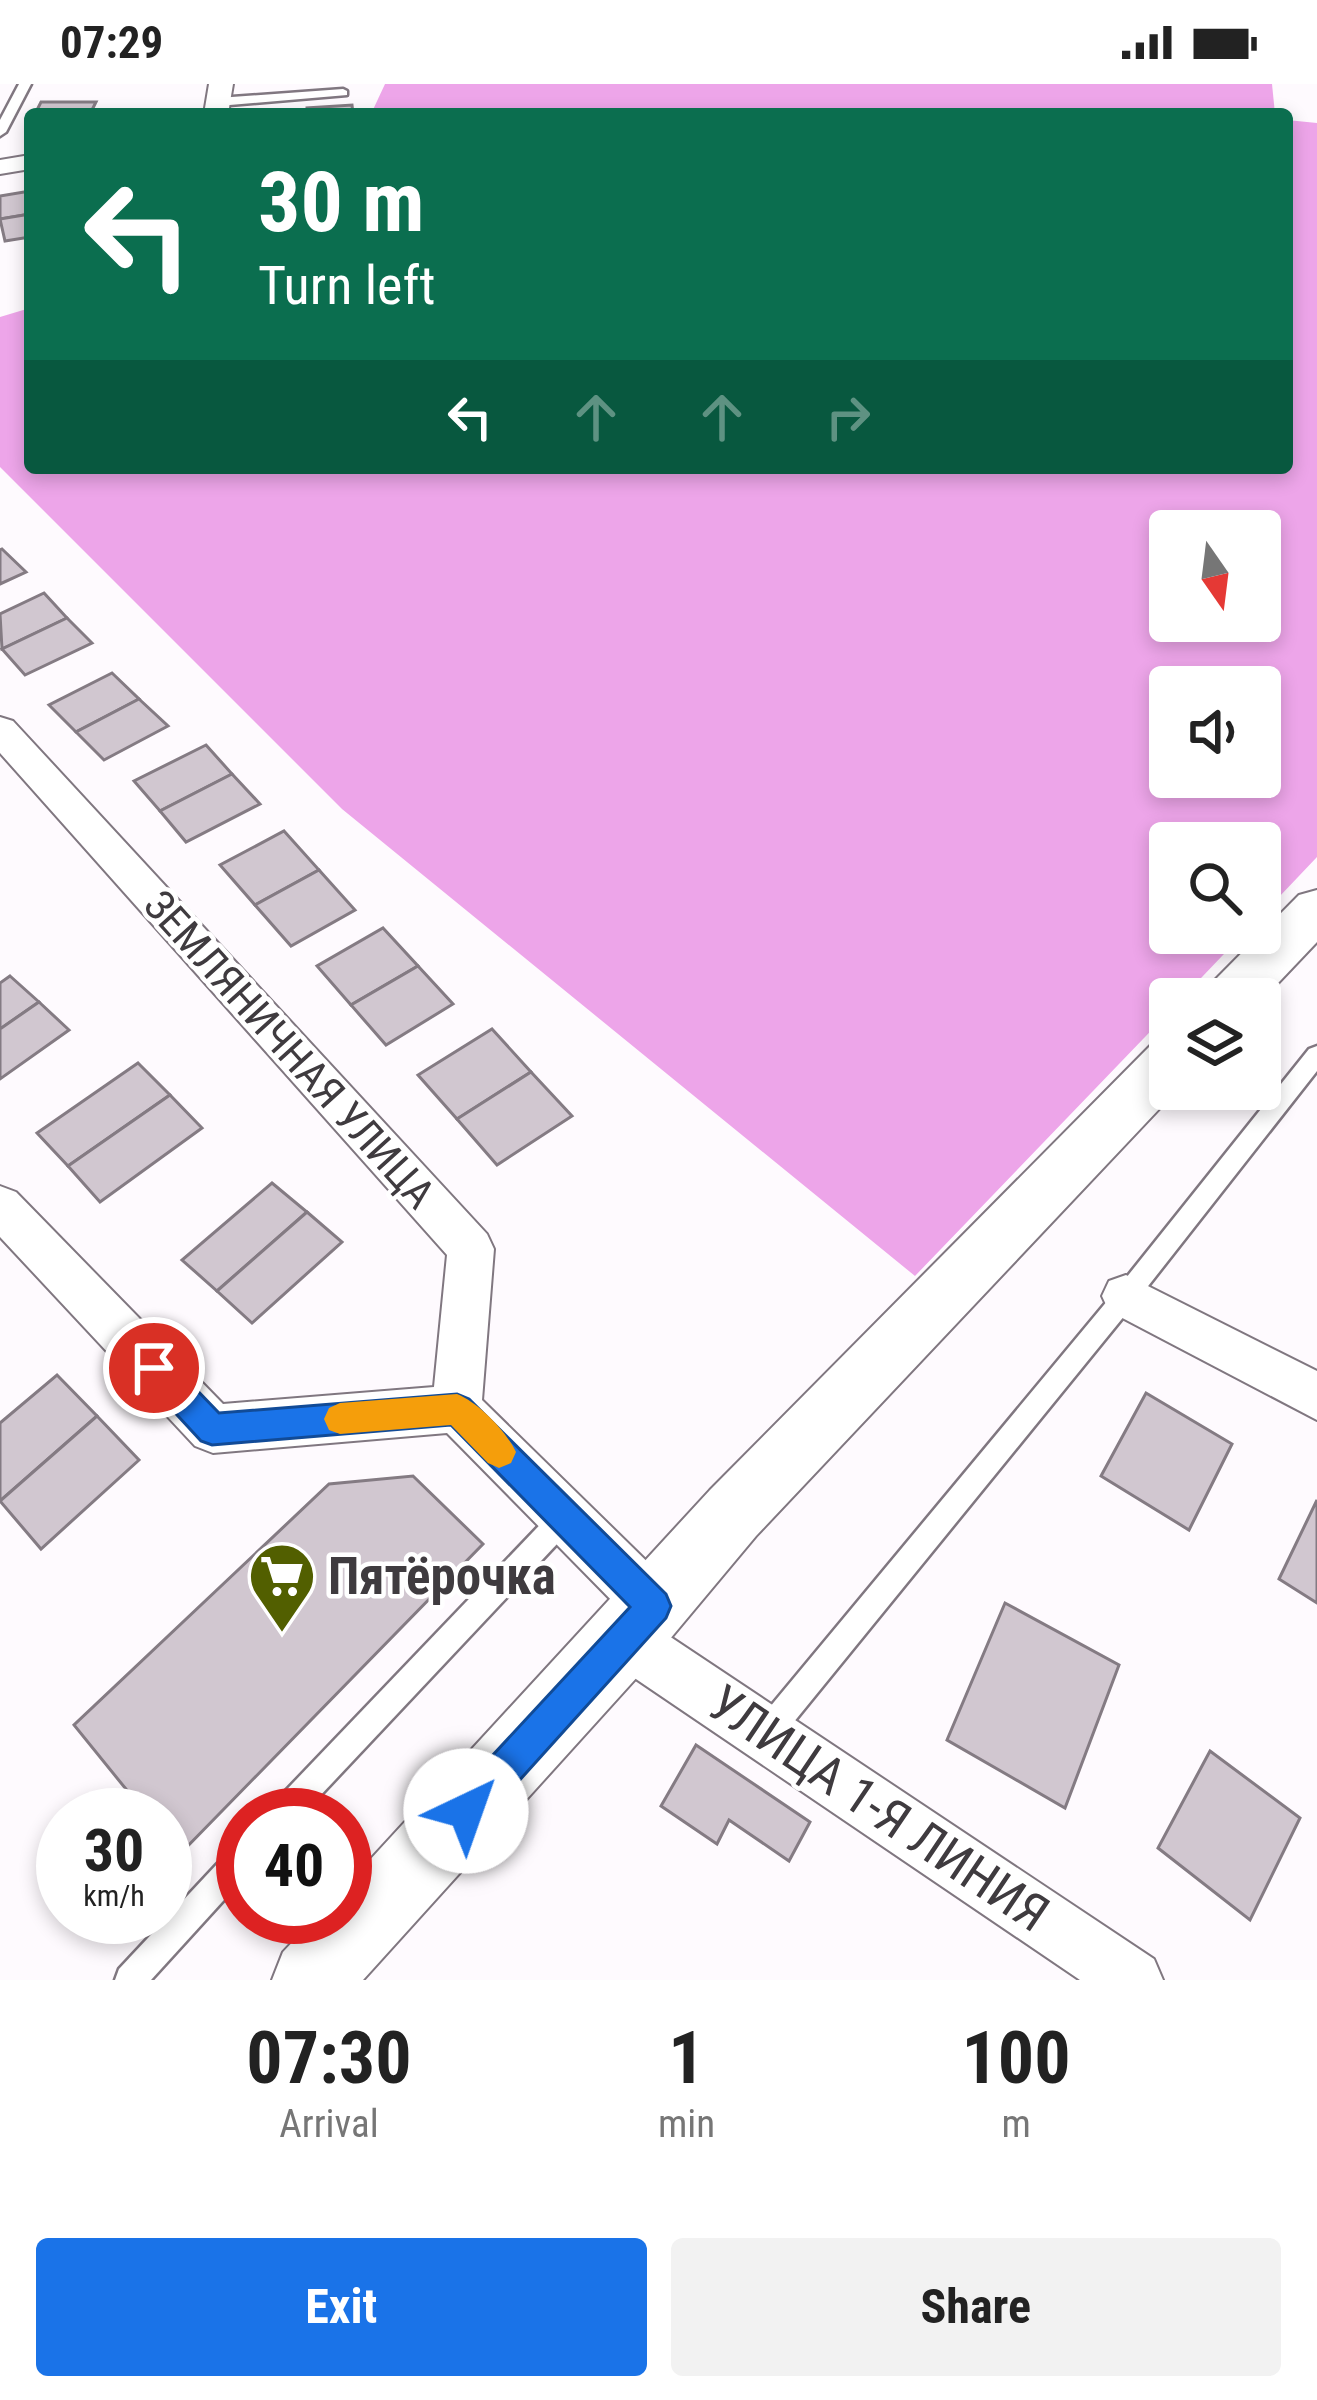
<!DOCTYPE html>
<meta charset="utf-8">
<style>
:root{--surface:#fff;--page:#f2f2f2;--text:#222;--muted:#767676;--accent:#1a73e8}
body{margin:0;font-family:"Roboto Condensed",sans-serif;background:var(--page);color:var(--text);height:100vh;display:flex;flex-direction:column;font-size:45px;white-space:nowrap}
*{box-sizing:border-box;margin:0}
p{font-size:39px;color:var(--muted)}
.icon{flex:none;width:66px;height:66px;fill:none;stroke:currentColor;stroke-width:2;stroke-linecap:round;stroke-linejoin:round}
.map{position:relative;height:1896px;overflow:hidden}
.drawer{display:flex;flex-direction:column;background:var(--surface);flex:1}
.drawer>*{flex:none}
.guide{position:absolute;left:24px;top:24px;width:1269px;height:366px;border-radius:12px;box-shadow:0 6px 18px #0003;background:#0b6e4f;color:#fff;overflow:hidden}
.needle{width:78px;rotate:166deg}
.controls{position:absolute;left:1149px;top:426px;display:grid;gap:24px}
.controls a{display:grid;place-items:center;width:132px;height:132px;border-radius:12px;background:var(--surface);box-shadow:0 6px 18px #0003;font-size:60px}
.speed{position:absolute;left:36px;top:1704px;display:flex;gap:24px;font-size:60px;font-weight:700;text-align:center}
.speed>*{display:grid;place-content:center;width:156px;height:156px;border-radius:50%;background:var(--surface);box-shadow:0 6px 18px #0003;line-height:1}
.speed small{font-size:30px;font-weight:400}
.speed .limit{border:18px solid #d22;background:#fff;color:#111}
.pin{position:absolute;display:grid;place-items:center;width:102px;height:102px;color:#fff;margin:-51px;border:6px solid #fff;border-radius:50%;box-shadow:0 3px 12px #0007}
.me{position:absolute;width:132px;margin:-66px;rotate:42deg;stroke-linejoin:round;filter:drop-shadow(0 0 9px #0008)}
.turn{display:flex;align-items:center;gap:42px;height:252px;padding:0 36px;font-size:54px}
.turn .icon{width:156px;height:156px;stroke-width:2.5}
.turn b{display:block;font-size:84px;line-height:102px}
.lanes{display:flex;align-items:center;height:114px;padding:0 36px;background:#0003;justify-content:center;gap:60px;direction:ltr}
.lanes .off{opacity:.35}
.eta{display:flex;justify-content:space-evenly;align-items:center;height:204px;text-align:center}
.eta b{font-size:72px;font-weight:700;line-height:84px}
.primary-button{display:flex;gap:24px;margin-top:auto;padding:24px 36px}
.primary-button a{flex:1;height:138px;border-radius:12px;background:var(--accent);color:#fff;font-size:48px;font-weight:700;line-height:138px;text-align:center}
.primary-button a+a{background:var(--page);color:var(--text)}
.status{display:flex;justify-content:space-between;align-items:center;height:84px;padding:0 60px;background:var(--surface);direction:ltr}
.status svg{height:33px;fill:currentColor}
.map>svg:first-child{display:block}
.forest{fill:#eda5e9;fill-rule:evenodd}
.building{fill:#d1c7d0;stroke:#847b83;stroke-width:3}
.lines{fill:none;stroke-linecap:round;stroke-linejoin:round}
.service-casing{stroke:#807780;stroke-width:5}
.minor-casing{stroke:#807780;stroke-width:4}
.tertiary-casing{stroke:#807780;stroke-width:4}
.service{fill:#fff;fill-rule:evenodd}
.minor{fill:#fff;fill-rule:evenodd}
.tertiary{fill:#fff;fill-rule:evenodd}
.route{fill:#1a73e8;stroke:#114b97;stroke-width:3}
.slow{fill:#f59e0b}
.labels{text-anchor:middle;stroke-width:9;stroke-linejoin:round;paint-order:stroke}
.street-label{font-size:42px;fill:#3f3b3f;stroke:#fff}
.near-poi-label{font-size:51px;font-weight:bold;fill:#3f3b3f;stroke:#fff;text-anchor:start}
.near-street-label{font-size:51px;fill:#3f3b3f;stroke:#fff}
</style>
<div class="status"><b>07:29</b><svg viewBox="0 0 49 12"><path d="M0 12V9h3v3zM5 12V6h3v6zM10 12V3h3v9zM15 12V0h3v12zM26 1h20v11H26zM47 4h2v5h-2z"/></svg></div>
<div class="map">
<svg width="1317" height="1896" viewBox="0 0 1317 1896">
<rect width="100%" height="100%" fill="#fefafe"/>
<!-- forest -->
<g class="forest">
<path d="M385,0H1272L1275,30H371Z"/>
<path d="M1287,36L1317,39V773L1260,833V759H1170V849H1244L1181,915H1170V927L915,1192L342,725L0,383V233L30,224V384H1287ZM1170,447H1260V537H1170ZM1170,603H1260V693H1170Z"/>
</g>
<!-- building -->
<g class="building">
<path d="M41,18H96L90,30H35Z"/>
<path d="M352,21L353,30H307V24Z"/>
<path d="M30,107V130L0,135V112Z"/>
<path d="M30,130V153L5,157L0,135Z"/>
<path d="M2,465L26,488L0,500V466Z"/>
<path d="M44,509L67,534L2,565L0,530Z"/>
<path d="M67,534L92,559L25,591L2,565Z"/>
<path d="M112,589L139,615L76,648L49,621Z"/>
<path d="M139,615L168,642L104,676L76,648Z"/>
<path d="M206,661L232,690L160,727L134,697Z"/>
<path d="M232,690L260,720L186,758L160,727Z"/>
<path d="M284,747L319,786L255,821L220,781Z"/>
<path d="M319,786L355,826L291,862L255,821Z"/>
<path d="M383,844L418,882L351,921L317,882Z"/>
<path d="M418,882L453,920L386,961L351,921Z"/>
<path d="M10,892L39,918L0,945V899Z"/>
<path d="M39,918L69,946L0,995V945Z"/>
<path d="M492,945L531,988L457,1035L418,991Z"/>
<path d="M138,979L170,1011L68,1082L37,1049Z"/>
<path d="M531,988L572,1032L497,1081L457,1035Z"/>
<path d="M170,1011L202,1044L100,1118L68,1082Z"/>
<path d="M272,1099L307,1128L217,1207L182,1176Z"/>
<path d="M307,1128L342,1158L252,1239L217,1207Z"/>
<path d="M57,1291L97,1332L0,1417V1339Z"/>
<path d="M1146,1309L1232,1360L1189,1446L1101,1392Z"/>
<path d="M97,1332L139,1376L41,1465L0,1417Z"/>
<path d="M413,1392L483,1460L179,1771L165,1753V1731H147L74,1641L329,1400Z"/>
<path d="M1317,1416V1519L1279,1495Z"/>
<path d="M1005,1519L1119,1581L1065,1724L947,1656Z"/>
<path d="M696,1661L810,1738L789,1777L729,1736L717,1760L661,1722Z"/>
<path d="M1210,1667L1300,1734L1250,1836L1158,1764Z"/>
</g>
<g class="lines">
<!-- service casing -->
<g class="service-casing">
<g id="service">
<path d="M19,0H31L6,48L0,52V36Z"/>
<path d="M343,5L347,7V11L218,22L212,18L218,14Z"/>
<path d="M1317,962V987L1134,1220L780,1655L770,1659L760,1655L756,1645L760,1635L1118,1204L1309,965Z"/>
<path d="M564,1421L573,1425L577,1434L573,1443L302,1731H268L272,1721L555,1425Z"/>
<path d="M243,1758V1795L151,1896H115L119,1885L233,1763Z"/>
</g>
</g>
<!-- minor casing -->
<g class="minor-casing">
<g id="minor">
<path d="M209,0H233L228,30H204Z"/>
<path d="M30,71V85L0,90V76Z"/>
<path d="M0,633L13,637L487,1150L494,1165L482,1316L673,1503L681,1522L673,1541L660,1546L1154,1875L1163,1896H1080L605,1574L597,1555L605,1536L623,1528L447,1349L213,1369L195,1362L0,1153V1102L16,1108L223,1320L434,1303L447,1171L0,669Z"/>
<path d="M1126,1191L1317,1287V1336L1109,1227L1102,1212L1109,1197Z"/>
</g>
</g>
<!-- tertiary casing -->
<g class="tertiary-casing">
<g id="tertiary">
<path d="M1317,806V858L1260,918L1203,915L1211,900L1299,811Z"/>
<path d="M1170,955V1005H1178L756,1452L649,1580L363,1896H272L283,1868L316,1833H345V1803L710,1406L1151,961Z"/>
</g>
</g>
<!-- service -->
<use href="#service" class="service"/>
<!-- minor -->
<use href="#minor" class="minor"/>
<!-- tertiary -->
<use href="#tertiary" class="tertiary"/>
</g>
<!-- route -->
<path class="route" d="M154,1269L166,1274L219,1329L457,1310L469,1315L666,1510L671,1522L666,1534L480,1740L466,1746L453,1740L448,1727L453,1714L630,1523L451,1341L212,1361L201,1357L143,1294L139,1284L143,1274Z"/>
<!-- slow -->
<path class="slow" d="M457,1310C479,1319 506,1347 516,1368L511,1379L499,1384L488,1379L451,1341L340,1350L329,1346L324,1335L329,1324L340,1319Z"/>
<!-- icons -->
<defs>
<g id="supermarket-pin" transform="scale(3.45)"><path d="M0 17L-7.5 6A9.5 9.5 0 1 1 7.5 6Z" fill="#525f00" stroke="#fff"/><path d="M-6-5.5h2.5l.6 2H6L4.5 2H-2.5L-4.4-4H-6ZM-1.5 3.2a1.3 1.3 0 1 0 .1 0ZM3 3.2a1.3 1.3 0 1 0 .1 0Z" fill="#fff"/></g>
</defs>
<g fill-rule="evenodd">
<use href="#supermarket-pin" x="282" y="1492"/>
</g>
<g class="labels">
<!-- street labels -->
<g class="street-label">
<text transform="translate(290 965) rotate(48)" y="15">ЗЕМЛЯНИЧНАЯ УЛИЦА</text>
</g>
<!-- near-poi labels -->
<g class="near-poi-label">
<text x="328" y="1510">Пятёрочка</text>
</g>
<!-- near-street labels -->
<g class="near-street-label">
<text transform="translate(879 1724) rotate(34)" y="18">УЛИЦА 1-Я ЛИНИЯ</text>
</g>
</g>
</svg>
<div class="controls">
<a><svg class="needle" viewBox="-14 -14 28 28"><path d="M0-13l5 13h-10z" fill="#e53935"/><path d="M0 13l5-13h-10z" fill="#767676"/></svg></a>
<a><svg class="icon" aria-label="sound" viewBox="0 0 24 24"><path d="M4 9h4l5-4v14l-5-4H4zM17 9q2 3 0 6"/></svg></a>
<a><svg class="icon" aria-label="search" viewBox="0 0 24 24"><circle cx="10" cy="10" r="6"/><path d="M15 15l6 6"/></svg></a>
<a><svg class="icon" aria-label="layers" viewBox="0 0 24 24"><path d="M12 4l9 5-9 5-9-5zM3 14l9 5 9-5"/></svg></a>
</div>
<div class="speed"><div>30<small>km/h</small></div><div class="limit">40</div></div>
<div class="pin" style="left:154px;top:1284px;background:#d93025"><svg class="icon" aria-label="arrive" viewBox="0 0 24 24"><path d="M6 21V4h12l-3 4 3 4H6"/></svg></div>
<svg class="me" style="left:466px;top:1727px" viewBox="-20 -20 40 40"><circle r="19" fill="#fff"/><path d="M0-13L10 11 0 6-10 11z" fill="#1a73e8"/></svg>
<div class="guide">
<div class="turn"><svg class="icon" aria-label="left" viewBox="0 0 24 24"><path d="M17 20v-9H6M10 6l-5 5 5 5"/></svg><div><b>30 m</b>Turn left</div></div>
<div class="lanes"><svg class="icon" aria-label="left" viewBox="0 0 24 24"><path d="M17 20v-9H6M10 6l-5 5 5 5"/></svg><svg class="icon off" aria-label="ahead" viewBox="0 0 24 24"><path d="M12 20V5M6 11l6-6 6 6"/></svg><svg class="icon off" aria-label="ahead" viewBox="0 0 24 24"><path d="M12 20V5M6 11l6-6 6 6"/></svg><svg class="icon off" aria-label="right" viewBox="0 0 24 24"><path d="M7 20v-9h11M14 6l5 5-5 5"/></svg></div>
</div>
</div>
<section class="drawer">
<div class="eta">
<div><b>07:30</b><p>Arrival</p></div>
<div><b>1</b><p>min</p></div>
<div><b>100</b><p>m</p></div>
</div>
<div class="primary-button"><a>Exit</a><a>Share</a></div>
</section>
